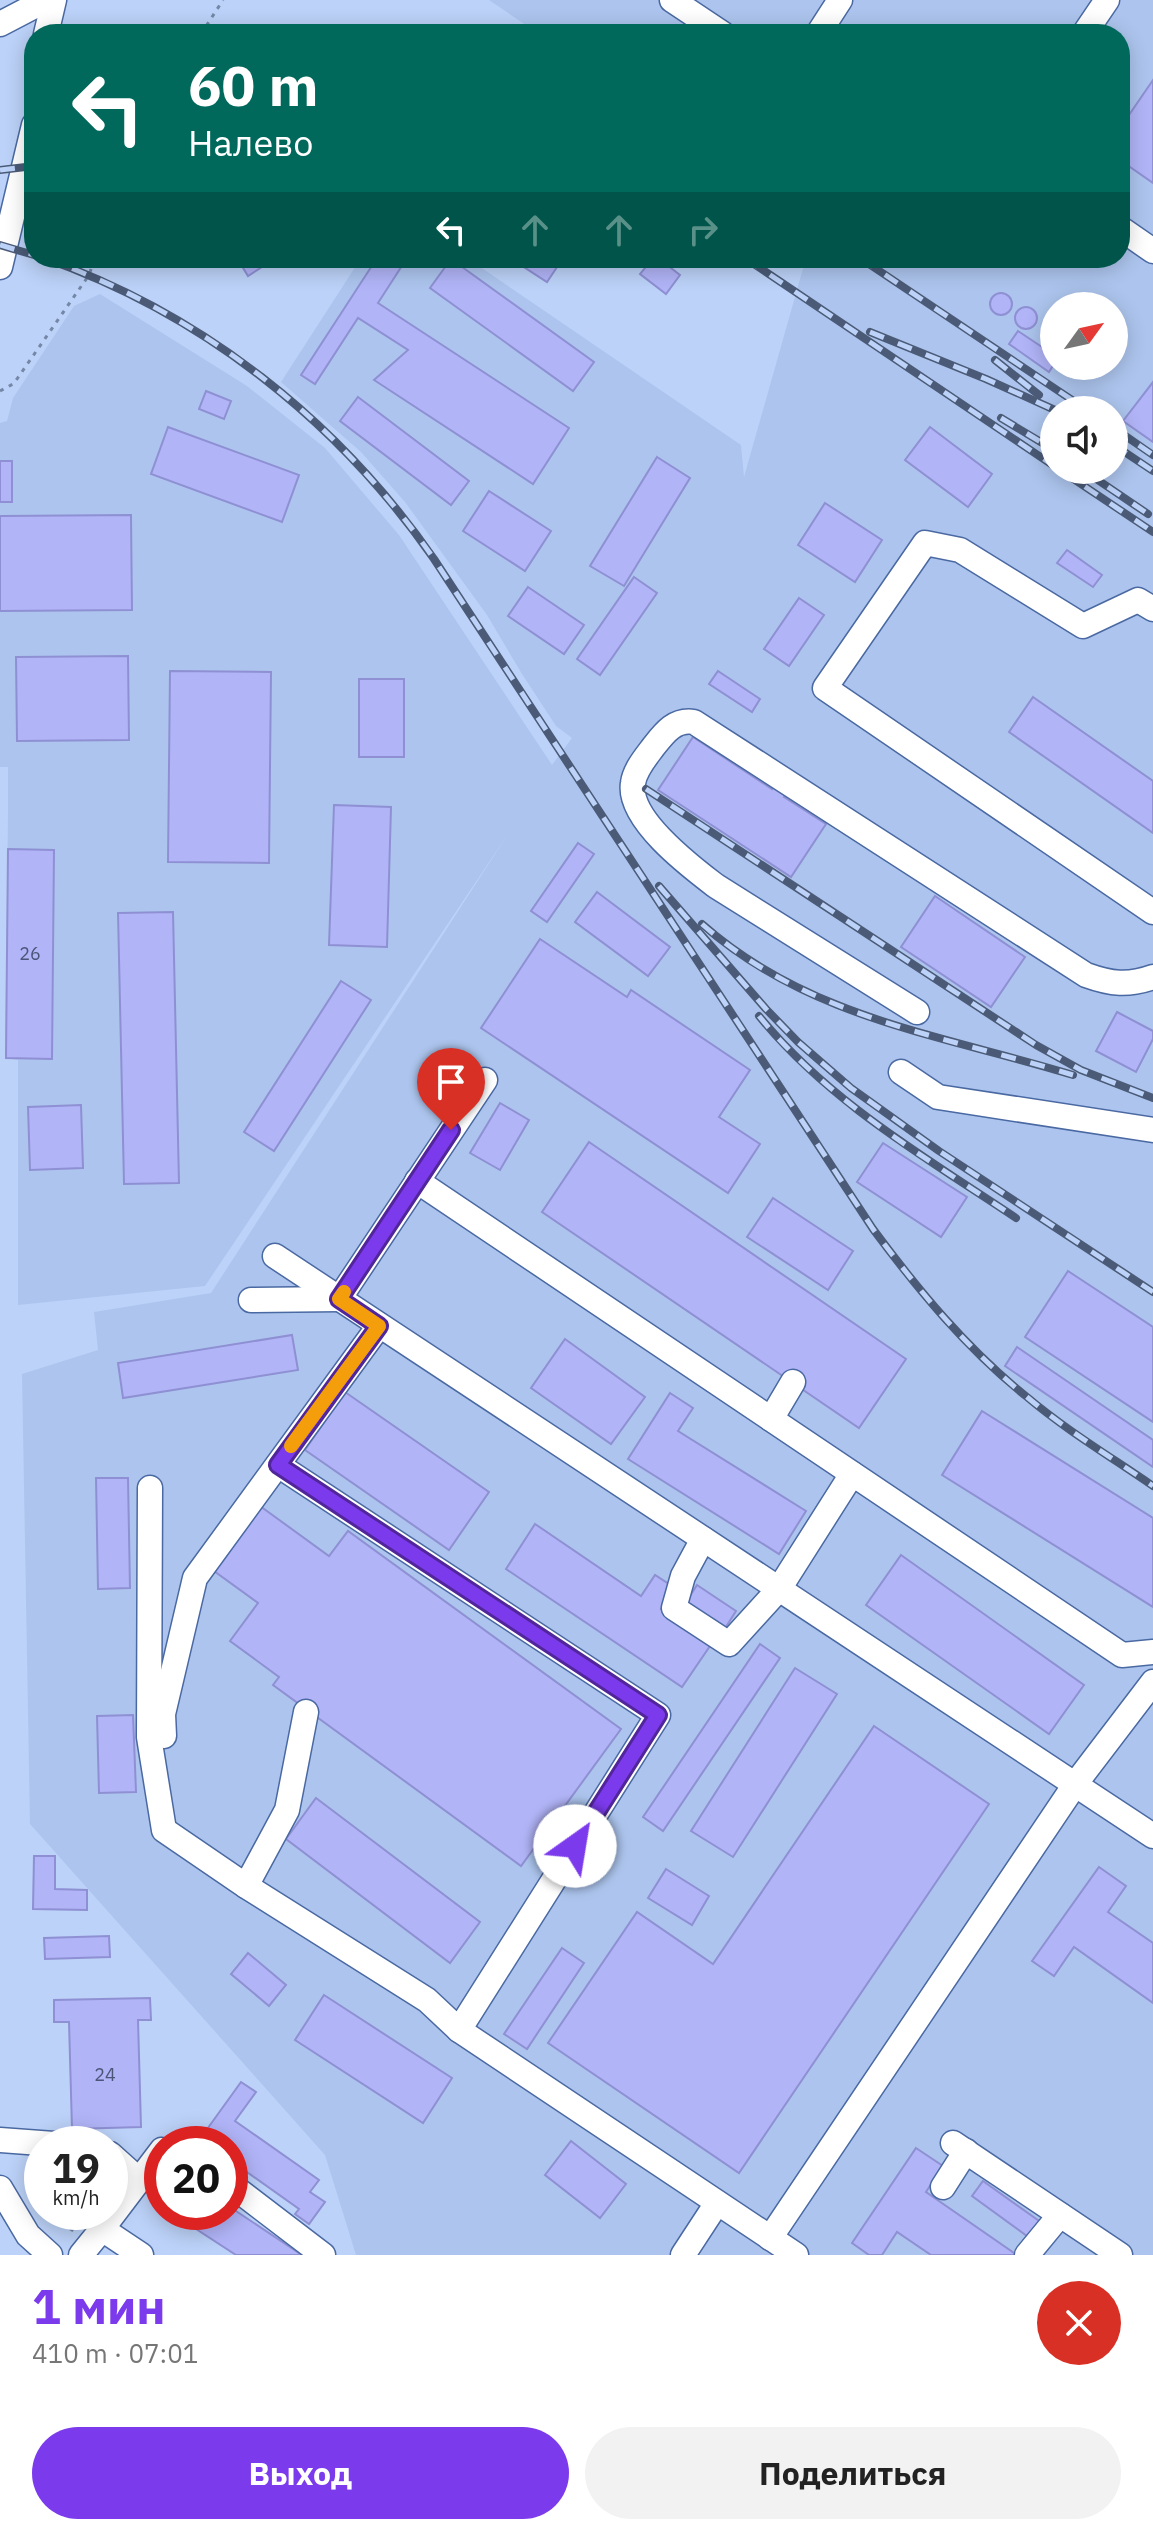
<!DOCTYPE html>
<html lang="ru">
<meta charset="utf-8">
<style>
:root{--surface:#fff;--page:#f2f2f2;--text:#222;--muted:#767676;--accent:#7c3aed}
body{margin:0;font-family:"IBM Plex Sans",sans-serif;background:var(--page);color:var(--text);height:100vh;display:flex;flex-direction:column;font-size:30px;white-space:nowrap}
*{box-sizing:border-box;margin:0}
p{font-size:26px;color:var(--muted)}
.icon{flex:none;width:44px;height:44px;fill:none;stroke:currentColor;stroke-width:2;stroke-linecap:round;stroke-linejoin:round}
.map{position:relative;height:2255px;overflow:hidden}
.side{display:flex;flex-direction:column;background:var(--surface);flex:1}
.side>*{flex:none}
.hud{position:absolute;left:24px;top:24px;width:1106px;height:244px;border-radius:32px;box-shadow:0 4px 20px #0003;background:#00695c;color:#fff;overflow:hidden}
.needle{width:52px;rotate:57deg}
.controls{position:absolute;left:1040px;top:292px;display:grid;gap:16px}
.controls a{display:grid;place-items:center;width:88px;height:88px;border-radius:50%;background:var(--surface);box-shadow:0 4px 20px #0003;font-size:40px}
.speed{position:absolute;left:24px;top:2126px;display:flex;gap:16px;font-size:40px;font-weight:700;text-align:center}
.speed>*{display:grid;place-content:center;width:104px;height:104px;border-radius:50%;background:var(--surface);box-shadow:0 4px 20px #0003;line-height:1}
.speed small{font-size:20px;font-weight:400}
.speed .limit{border:12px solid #d22;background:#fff;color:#111}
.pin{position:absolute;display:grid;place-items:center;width:68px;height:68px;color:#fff;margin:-82px -34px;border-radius:50% 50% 50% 0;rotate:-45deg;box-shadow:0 0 8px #0007}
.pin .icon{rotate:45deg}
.me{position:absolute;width:88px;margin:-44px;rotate:32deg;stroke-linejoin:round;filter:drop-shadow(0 0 6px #0008)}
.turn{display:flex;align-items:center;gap:28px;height:168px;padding:0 32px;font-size:36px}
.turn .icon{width:104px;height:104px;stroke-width:2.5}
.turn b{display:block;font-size:56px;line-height:68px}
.lanes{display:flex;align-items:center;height:76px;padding:0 32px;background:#0003;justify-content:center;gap:40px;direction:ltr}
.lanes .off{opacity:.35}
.round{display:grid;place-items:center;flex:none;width:84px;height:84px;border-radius:42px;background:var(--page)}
.headline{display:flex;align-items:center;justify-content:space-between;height:136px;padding:0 32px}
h1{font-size:48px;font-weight:700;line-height:60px;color:var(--accent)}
.primary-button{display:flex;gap:16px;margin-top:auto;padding:16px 32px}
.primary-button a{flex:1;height:92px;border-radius:48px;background:var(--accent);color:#fff;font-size:32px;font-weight:700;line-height:92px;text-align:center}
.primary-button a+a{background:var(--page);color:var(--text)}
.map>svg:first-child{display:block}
.built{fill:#adc5ee;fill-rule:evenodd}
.building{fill:#b1b4f7;stroke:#8e90d3;stroke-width:2}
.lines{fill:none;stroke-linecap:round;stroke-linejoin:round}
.minor-casing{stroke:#4a69a2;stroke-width:27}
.path{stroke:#7587a7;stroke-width:3;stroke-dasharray:4 6;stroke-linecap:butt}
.minor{stroke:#fff;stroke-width:24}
.rail-casing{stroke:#4b5b77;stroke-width:8}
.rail{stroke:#bcd2f8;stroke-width:5;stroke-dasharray:15;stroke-linecap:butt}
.route-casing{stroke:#51269a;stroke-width:20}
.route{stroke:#7c3aed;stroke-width:14}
.slow{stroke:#f59e0b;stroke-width:14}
.labels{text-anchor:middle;stroke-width:6;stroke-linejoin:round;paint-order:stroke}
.number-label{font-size:18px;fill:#4a5578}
</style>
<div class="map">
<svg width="1153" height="2255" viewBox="0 0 1153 2255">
<rect width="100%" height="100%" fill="#bcd2f8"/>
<!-- built -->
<path class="built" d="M489,0H1153V2255H356L325,2155L30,1824L22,1374L98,1350L94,1312L211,1293L508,834L205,1286L18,1305V1060L5,1058L8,812V767H0V423L7,421L13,398L74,306L100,294L247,386L325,448L399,535L552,765L572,738L556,726L522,674L487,615L405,502L361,452L281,382L361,258H467L741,445L744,477L806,258H1120V34H539ZM1054,306H1114V366H1054ZM1054,410H1114V470H1054Z"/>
<!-- building -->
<g class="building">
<path d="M1153,80V183L1120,160V128Z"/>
<path d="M237,258H276L248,276Z"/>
<path d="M377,258H407L378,303L569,428L533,484L374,380L408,350L358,318L315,384L301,375Z"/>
<path d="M510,258H563L547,282Z"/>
<path d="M653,258H658L680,275L666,294L640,274Z"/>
<path d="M451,259L594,362L573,391L430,288Z"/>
<circle cx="1001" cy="304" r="11"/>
<circle cx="1026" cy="318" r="11"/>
<path d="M1018,331L1054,355V364L1049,372L1009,344Z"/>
<path d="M1153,382V442L1123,421Z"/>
<path d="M206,391L231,401L224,419L199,409Z"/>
<path d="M358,397L469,481L451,505L340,421Z"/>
<path d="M168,427L299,475L282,522L151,474Z"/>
<path d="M930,427L992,474L968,507L905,460Z"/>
<path d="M657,457L690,478L624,586L590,566Z"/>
<rect x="0" y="461" width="12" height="41"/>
<path d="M489,491L551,531L525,571L463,531Z"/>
<path d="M825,503L882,540L855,582L798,545Z"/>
<path d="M131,515L132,610L0,611V516Z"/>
<path d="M1067,550L1102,575L1093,587L1057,563Z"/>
<path d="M634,577L657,593L600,675L577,659Z"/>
<path d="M528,587L584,625L564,654L508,616Z"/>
<path d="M799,598L824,615L789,666L764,649Z"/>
<path d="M128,656L129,740L17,741L16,657Z"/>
<path d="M170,671L271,672L269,863L168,862Z"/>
<path d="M718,671L760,699L752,712L709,684Z"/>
<rect x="359" y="679" width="45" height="78"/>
<path d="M1033,697L1153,781V833L1009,732Z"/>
<path d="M693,737L772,789L775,784L787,792L784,797L826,824L791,877L658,790Z"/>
<path d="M334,805L391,807L387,947L329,945Z"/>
<path d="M578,843L594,854L547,922L531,911Z"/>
<path d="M8,849L54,850L52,1059L6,1058Z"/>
<path d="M597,892L670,947L648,976L575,922Z"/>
<path d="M935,896L1025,957L991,1007L901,947Z"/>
<path d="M173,912L179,1183L124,1184L118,913Z"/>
<path d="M540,939L627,997L631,990L750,1070L719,1117L760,1144L728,1193L481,1028Z"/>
<path d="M341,981L371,1000L274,1151L244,1132Z"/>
<path d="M1117,1012L1153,1031V1039L1136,1072L1096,1051Z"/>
<path d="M500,1103L529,1120L500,1170L470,1153Z"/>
<path d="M81,1105L83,1168L30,1170L28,1107Z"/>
<path d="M589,1142L906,1359L859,1428L542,1212Z"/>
<path d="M883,1143L967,1197L941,1237L857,1182Z"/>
<path d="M773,1198L853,1251L828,1290L747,1237Z"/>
<path d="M1068,1271L1153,1327V1422L1025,1337Z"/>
<path d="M292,1335L298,1370L123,1398L118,1363Z"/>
<path d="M565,1339L645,1397L611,1444L531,1388Z"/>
<path d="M1017,1347L1153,1440V1467L1005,1366Z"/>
<path d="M345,1392L489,1492L449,1550L305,1450Z"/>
<path d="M670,1393L693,1408L678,1431L806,1511L779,1554L628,1459Z"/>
<path d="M982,1411L1153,1518V1607L942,1475Z"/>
<path d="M96,1478H128L130,1588L98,1589Z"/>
<path d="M260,1506L329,1556L348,1531L621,1729L521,1866L273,1685L279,1677L230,1641L258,1603L214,1571Z"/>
<path d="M535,1524L641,1596L655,1575L675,1588L661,1609L712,1643L682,1687L506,1569Z"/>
<path d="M901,1555L1084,1685L1049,1734L866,1605Z"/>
<path d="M697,1585L736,1611L722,1633L683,1607Z"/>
<path d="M760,1644L780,1658L663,1831L643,1817Z"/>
<path d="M795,1668L837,1694L733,1857L691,1831Z"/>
<path d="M133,1715L136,1792L99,1793L97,1716Z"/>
<path d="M874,1726L989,1804L739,2173L548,2043L637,1912L713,1964Z"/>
<path d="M316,1798L480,1922L450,1963L286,1839Z"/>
<path d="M34,1856H55V1889L87,1890V1910L33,1909Z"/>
<path d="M1099,1867L1126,1886L1108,1912L1153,1943V2003L1074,1947L1054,1976L1032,1961Z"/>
<path d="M666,1869L709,1896L692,1925L648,1898Z"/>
<path d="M109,1936L110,1957L45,1959L44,1938Z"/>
<path d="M562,1948L584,1963L527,2049L504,2034Z"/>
<path d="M248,1953L286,1985L269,2006L231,1974Z"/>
<path d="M324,1995L452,2078L423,2123L295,2040Z"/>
<path d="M150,1998L151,2020H138L141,2127L72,2129L69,2022H54V2000Z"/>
<path d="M241,2082L256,2092L235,2121L319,2180L310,2192L325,2202L309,2224L295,2214L299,2209L230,2160V2144H208L200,2139Z"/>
<path d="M571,2141L626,2184L600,2218L545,2175Z"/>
<path d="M916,2148L943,2166L926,2192L1017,2255H931L897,2232L882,2255H869L852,2243Z"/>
<path d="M983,2181L1042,2223L1031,2239L972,2196Z"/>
<path d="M230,2207L302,2255H236L170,2212H230Z"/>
</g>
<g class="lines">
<!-- minor casing -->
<g class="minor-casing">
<g id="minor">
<path d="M672,0L723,34"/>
<path d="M0,24L46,0"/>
<path d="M46,34L54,0"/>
<path d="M818,34L840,0"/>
<path d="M1084,34L1107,0"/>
<path d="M1120,228L1153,251"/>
<path d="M0,267L34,125"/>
<path d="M1153,609L1138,600L1083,626L960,550L925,543L825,688L1153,912"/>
<path d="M917,1012L716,886C691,867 627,819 633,783C635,769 646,757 654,746C665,732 675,719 694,722L1086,975C1111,984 1128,986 1153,977"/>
<path d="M901,1072L938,1097L1153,1130"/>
<path d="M417,1181L1122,1655L1153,1652"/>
<path d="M275,1256L1153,1836"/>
<path d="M251,1300L339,1299L485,1080"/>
<path d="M771,1419L793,1382"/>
<path d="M278,1465L658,1715L459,2030"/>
<path d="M150,1488L149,1737L164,1830L246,1886L427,2000L459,2030L796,2255"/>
<path d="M703,1539L683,1576L674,1608L729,1644L779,1589L852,1474"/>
<path d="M164,1736L163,1714L195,1578L379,1326"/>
<path d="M246,1886L287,1810L306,1712"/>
<path d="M0,2140L54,2144"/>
<path d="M953,2143L1120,2255"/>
<path d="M110,2154L139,2180"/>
<path d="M230,2184L323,2255"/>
<path d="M943,2187L966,2151"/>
<path d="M0,2188L28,2235L50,2255"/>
<path d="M102,2229L162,2150"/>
<path d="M770,2238L1076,1783L1153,1682"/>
<path d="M81,2255L102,2229L141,2255"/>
<path d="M683,2255L717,2203"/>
<path d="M1027,2255L1060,2215"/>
</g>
</g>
<!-- path -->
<g class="path">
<path d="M201,34L223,0"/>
<path d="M0,391L13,384L17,379L89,275L95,258"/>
<path d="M45,2212L75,2232"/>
</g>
<!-- minor -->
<use href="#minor" class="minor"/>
<!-- rail casing -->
<g class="rail-casing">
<g id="rail">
<path d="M0,170L34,166"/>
<path d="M0,245L34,255"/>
<path d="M44,258C203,314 338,421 434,559L873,1229C919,1291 967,1349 1027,1397C1066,1430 1111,1457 1153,1486"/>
<path d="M745,258L1054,466"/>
<path d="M860,258L1087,410"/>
<path d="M870,332L986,379L1055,410"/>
<path d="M995,360L1039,395"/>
<path d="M1001,418L1054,450"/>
<path d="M1114,428L1153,455"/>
<path d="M1114,445L1153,471"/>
<path d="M1060,470L1153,532"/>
<path d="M1083,470L1148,514"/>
<path d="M646,789L1036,1045L1081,1070L1153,1098"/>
<path d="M659,886L766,1009L798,1042L851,1088L939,1151L1153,1292"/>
<path d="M702,924C808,1018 942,1035 1073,1075"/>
<path d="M759,1016C829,1102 925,1157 1016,1218"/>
</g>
</g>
<!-- rail -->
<use href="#rail" class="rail"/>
</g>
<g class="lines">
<!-- route casing -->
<g class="route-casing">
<path id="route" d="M451,1130L339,1299L379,1326L278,1465L658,1715L575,1846"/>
</g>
<!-- route -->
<use href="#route" class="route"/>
<!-- slow -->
<path class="slow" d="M291,1446L379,1326L339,1299L344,1292"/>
</g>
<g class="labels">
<!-- number labels -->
<g class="number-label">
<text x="30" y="960">26</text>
<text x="105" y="2081">24</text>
</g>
</g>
</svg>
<div class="controls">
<a><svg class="needle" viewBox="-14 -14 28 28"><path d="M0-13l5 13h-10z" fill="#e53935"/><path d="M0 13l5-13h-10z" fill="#767676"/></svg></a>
<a><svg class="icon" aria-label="sound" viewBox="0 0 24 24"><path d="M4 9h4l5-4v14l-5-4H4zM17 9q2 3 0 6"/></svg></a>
</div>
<div class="speed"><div>19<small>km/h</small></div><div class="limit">20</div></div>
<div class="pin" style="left:451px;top:1130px;background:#d93025"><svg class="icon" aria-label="arrive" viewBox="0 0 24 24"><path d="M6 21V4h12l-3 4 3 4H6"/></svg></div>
<svg class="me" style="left:575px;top:1846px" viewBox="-20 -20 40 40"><circle r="19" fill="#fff"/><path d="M0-13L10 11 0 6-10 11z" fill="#7c3aed"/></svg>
<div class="hud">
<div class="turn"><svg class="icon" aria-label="left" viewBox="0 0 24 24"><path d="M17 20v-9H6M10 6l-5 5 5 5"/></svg><div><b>60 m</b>Налево</div></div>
<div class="lanes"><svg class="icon" aria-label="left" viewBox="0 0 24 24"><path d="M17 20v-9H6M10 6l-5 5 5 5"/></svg><svg class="icon off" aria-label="ahead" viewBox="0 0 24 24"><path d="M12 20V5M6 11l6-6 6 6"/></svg><svg class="icon off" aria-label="ahead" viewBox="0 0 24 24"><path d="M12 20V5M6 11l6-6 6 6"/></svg><svg class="icon off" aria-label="right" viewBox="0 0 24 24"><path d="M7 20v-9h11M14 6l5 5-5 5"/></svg></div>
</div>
</div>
<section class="side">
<div class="headline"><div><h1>1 мин</h1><p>410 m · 07:01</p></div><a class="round" style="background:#d93025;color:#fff"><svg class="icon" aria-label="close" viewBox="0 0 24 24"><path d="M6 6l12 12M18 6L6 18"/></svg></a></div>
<div class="primary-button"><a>Выход</a><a>Поделиться</a></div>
</section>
